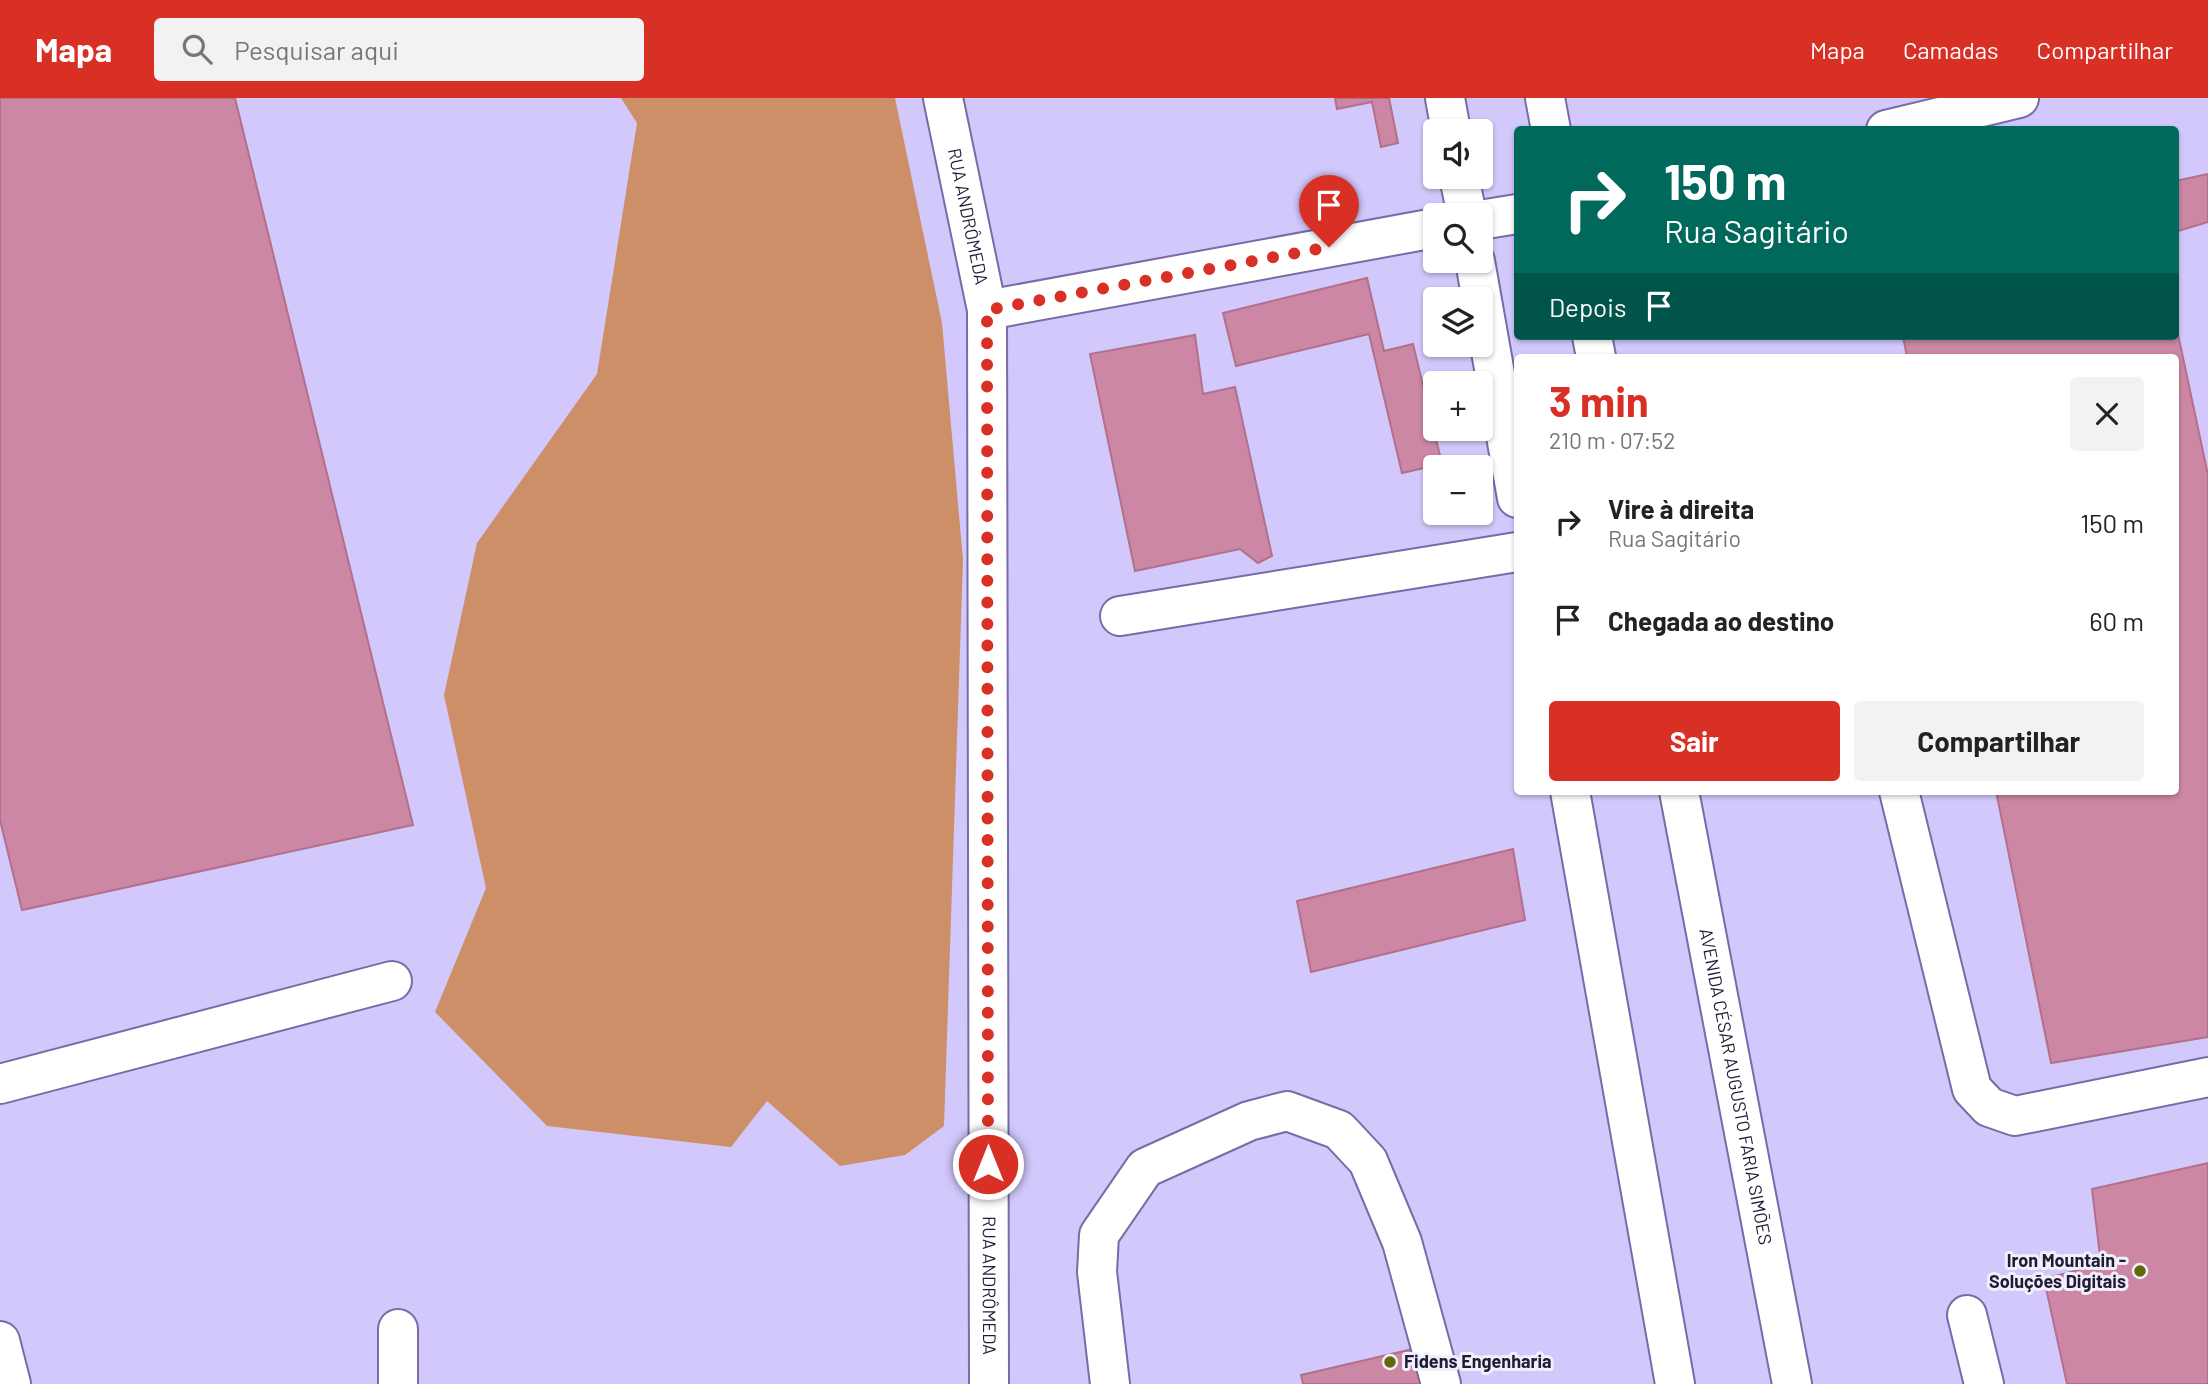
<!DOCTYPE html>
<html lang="pt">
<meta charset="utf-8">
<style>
:root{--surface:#fff;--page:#f2f2f2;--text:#222;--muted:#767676;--accent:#d93025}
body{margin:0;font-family:Barlow,sans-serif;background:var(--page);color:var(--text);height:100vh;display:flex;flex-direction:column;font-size:26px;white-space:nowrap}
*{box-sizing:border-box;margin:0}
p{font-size:23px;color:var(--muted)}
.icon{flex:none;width:38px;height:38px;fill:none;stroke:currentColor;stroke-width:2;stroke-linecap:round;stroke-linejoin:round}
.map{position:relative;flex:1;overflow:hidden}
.details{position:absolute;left:1514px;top:256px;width:665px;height:441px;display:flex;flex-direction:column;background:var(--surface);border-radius:7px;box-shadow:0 2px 5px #0004}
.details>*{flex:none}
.guide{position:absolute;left:1514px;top:28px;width:665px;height:214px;border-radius:7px;box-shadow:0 2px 5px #0004;background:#00695c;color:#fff;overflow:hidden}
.controls{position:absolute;left:1423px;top:21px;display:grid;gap:14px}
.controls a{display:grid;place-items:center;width:70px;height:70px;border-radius:7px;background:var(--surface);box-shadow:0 2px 5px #0004;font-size:35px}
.pin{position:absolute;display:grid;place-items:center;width:60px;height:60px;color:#fff;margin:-72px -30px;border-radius:50% 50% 50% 0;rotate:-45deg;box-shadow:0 0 7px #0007}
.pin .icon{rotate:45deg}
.me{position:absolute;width:77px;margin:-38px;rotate:0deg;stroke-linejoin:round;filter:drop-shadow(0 0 5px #0008)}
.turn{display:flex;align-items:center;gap:24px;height:147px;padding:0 35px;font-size:32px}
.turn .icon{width:91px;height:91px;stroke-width:2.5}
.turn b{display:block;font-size:49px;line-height:60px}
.then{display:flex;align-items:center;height:66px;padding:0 35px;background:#0003;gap:14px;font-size:26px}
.round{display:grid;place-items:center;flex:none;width:74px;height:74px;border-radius:7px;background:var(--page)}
.headline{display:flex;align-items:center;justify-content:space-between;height:119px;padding:0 35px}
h1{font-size:42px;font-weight:700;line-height:52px;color:var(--accent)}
.action{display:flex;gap:14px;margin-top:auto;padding:14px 35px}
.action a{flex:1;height:80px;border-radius:7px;background:var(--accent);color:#fff;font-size:28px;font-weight:700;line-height:80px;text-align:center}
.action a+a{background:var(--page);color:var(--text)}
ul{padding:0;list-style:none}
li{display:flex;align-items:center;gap:21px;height:98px;padding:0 35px}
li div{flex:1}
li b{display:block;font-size:26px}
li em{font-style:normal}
header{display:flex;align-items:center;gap:42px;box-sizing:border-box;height:98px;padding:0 35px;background:var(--accent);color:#fff}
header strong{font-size:33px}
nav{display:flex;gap:38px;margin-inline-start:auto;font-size:24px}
.search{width:490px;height:63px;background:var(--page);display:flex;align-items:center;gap:18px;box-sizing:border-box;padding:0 24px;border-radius:7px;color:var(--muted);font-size:26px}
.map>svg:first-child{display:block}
.green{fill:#cc8f68}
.building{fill:#cb87a3;stroke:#b2708b;stroke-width:2}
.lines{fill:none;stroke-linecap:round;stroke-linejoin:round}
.minor-casing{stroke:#786ba6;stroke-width:42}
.minor{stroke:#fff;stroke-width:38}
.route{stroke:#d93025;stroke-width:12;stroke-dasharray:0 21.6}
.poi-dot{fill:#626807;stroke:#f1effc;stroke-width:2.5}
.labels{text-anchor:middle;stroke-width:6;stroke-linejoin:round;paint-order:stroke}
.street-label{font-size:18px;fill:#211b33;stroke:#f1effc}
.poi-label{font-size:18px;font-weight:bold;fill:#211b33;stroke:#f1effc;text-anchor:end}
</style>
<header>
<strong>Mapa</strong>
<div class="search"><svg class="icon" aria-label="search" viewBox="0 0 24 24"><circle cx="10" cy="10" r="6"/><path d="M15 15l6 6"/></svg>Pesquisar aqui</div>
<nav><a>Mapa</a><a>Camadas</a><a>Compartilhar</a></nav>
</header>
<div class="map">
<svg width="2208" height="1286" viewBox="0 0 2208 1286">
<rect width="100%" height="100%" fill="#d2c8fc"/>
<!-- green -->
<path class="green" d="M621,0H895L942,225L963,462L944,1028L905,1057L840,1068L767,1003L731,1049L547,1028L435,914L486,790L444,597L477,445L597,276L637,25Z"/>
<!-- building -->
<g class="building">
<path d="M0,0H235L413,727L22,812L0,722Z"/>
<path d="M1335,0H1389L1398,45L1381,49L1372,4L1337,11Z"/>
<path d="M2208,76V124L2175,134V83Z"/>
<path d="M1367,180L1384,253L1413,246L1442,366L1402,375L1369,236L1236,268L1223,215Z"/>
<path d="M2175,222L2208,377V939L2051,965L1996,693H2175V259H1907L1903,238H2175Z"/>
<path d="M1195,237L1203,296L1235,289L1272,458L1258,465L1240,451L1135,473L1090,256Z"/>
<path d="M1513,751L1525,822L1311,874L1297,803Z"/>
<path d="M2208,1065V1286H2067L2044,1181L2101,1166L2092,1091Z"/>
<path d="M1417,1250L1426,1286H1303L1301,1277Z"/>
</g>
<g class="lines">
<!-- minor casing -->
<g class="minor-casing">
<g id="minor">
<path id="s1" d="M943,0L987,212L989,1286"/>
<path d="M1445,0L1451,33"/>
<path d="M1545,0L1551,32"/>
<path d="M1886,32L2019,0"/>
<path d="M1459,79L1467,117"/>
<path d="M1480,122L1517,116"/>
<path d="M1475,163L1517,400"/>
<path d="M987,212L1435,130"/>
<path d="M1592,238L1596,259"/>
<path d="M1120,518L1517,454"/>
<path d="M1570,693L1675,1286"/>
<path id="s2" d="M1679,693L1792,1286"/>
<path d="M1899,693L1972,991L1989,1009L2015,1018L2208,979"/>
<path d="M0,986L392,883"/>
<path d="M1967,1217L1984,1286"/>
<path d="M0,1243L11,1286"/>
<path d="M398,1286V1231"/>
<path d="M1110,1286L1097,1174L1099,1137L1145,1070L1249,1023L1287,1013L1339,1032L1368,1063L1402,1144L1441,1286"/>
</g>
</g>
<!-- minor -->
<use href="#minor" class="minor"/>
</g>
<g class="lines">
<!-- route -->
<path class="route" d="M988,1066L987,212L1329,149"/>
</g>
<!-- markers -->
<g class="poi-dot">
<circle cx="2140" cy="1173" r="7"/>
<circle cx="1390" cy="1264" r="7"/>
</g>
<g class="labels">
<!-- street labels -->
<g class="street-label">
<text dy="6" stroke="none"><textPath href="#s1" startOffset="121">RUA ANDRÔMEDA</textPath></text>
<text dy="6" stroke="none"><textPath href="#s2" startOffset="301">AVENIDA CÉSAR AUGUSTO FARIA SIMÕES</textPath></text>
<text dy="6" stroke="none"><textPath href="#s1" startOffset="1192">RUA ANDRÔMEDA</textPath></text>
</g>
<!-- poi labels -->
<g class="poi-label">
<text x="2126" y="1169">Iron Mountain -<tspan x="2126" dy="21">Soluções Digitais</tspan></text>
<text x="1404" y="1270" text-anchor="start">Fidens Engenharia</text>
</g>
</g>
</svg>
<div class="controls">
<a><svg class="icon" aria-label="sound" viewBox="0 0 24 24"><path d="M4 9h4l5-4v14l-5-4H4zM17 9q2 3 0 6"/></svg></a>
<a><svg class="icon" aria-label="search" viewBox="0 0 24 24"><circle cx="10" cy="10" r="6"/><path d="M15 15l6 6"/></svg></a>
<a><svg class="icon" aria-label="layers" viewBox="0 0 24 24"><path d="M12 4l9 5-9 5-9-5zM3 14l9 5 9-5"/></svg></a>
<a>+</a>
<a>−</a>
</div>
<div class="pin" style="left:1329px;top:149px;background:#d93025"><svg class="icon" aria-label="arrive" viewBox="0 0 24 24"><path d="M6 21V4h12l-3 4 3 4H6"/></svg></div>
<svg class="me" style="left:988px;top:1066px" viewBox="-20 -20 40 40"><circle r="17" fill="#d93025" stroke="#fff" stroke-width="3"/><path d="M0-11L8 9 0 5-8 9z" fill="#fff"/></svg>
<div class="guide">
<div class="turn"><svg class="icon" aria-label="right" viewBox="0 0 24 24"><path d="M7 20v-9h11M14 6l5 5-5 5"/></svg><div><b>150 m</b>Rua Sagitário</div></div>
<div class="then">Depois<svg class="icon" aria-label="arrive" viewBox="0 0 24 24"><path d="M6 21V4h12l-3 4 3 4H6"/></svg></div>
</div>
<section class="details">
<div class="headline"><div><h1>3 min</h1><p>210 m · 07:52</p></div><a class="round"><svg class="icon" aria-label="close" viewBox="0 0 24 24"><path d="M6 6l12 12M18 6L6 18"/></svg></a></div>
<ul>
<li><svg class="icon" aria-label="right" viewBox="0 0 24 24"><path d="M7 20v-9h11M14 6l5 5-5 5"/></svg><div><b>Vire à direita</b><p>Rua Sagitário</p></div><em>150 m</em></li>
<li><svg class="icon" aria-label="arrive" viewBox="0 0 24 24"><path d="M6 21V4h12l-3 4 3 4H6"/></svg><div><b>Chegada ao destino</b></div><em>60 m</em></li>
</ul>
<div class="action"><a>Sair</a><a>Compartilhar</a></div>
</section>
</div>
